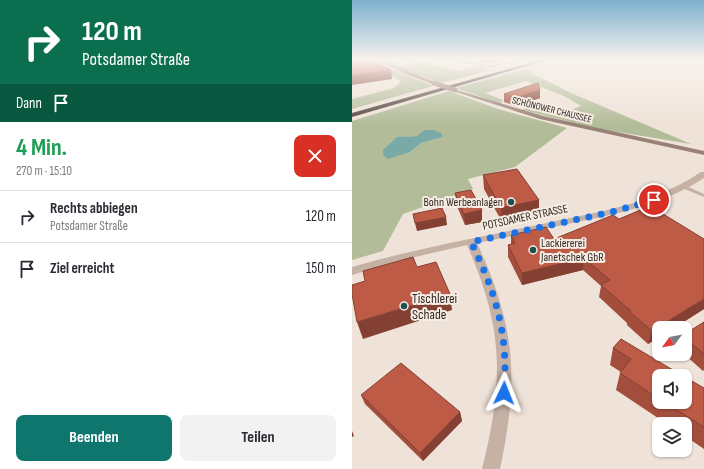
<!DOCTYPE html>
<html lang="de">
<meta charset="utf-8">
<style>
:root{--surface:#fff;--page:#f2f2f3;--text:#2b2b33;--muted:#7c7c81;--line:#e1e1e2;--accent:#0f766e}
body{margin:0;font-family:"Sofia Sans Condensed",sans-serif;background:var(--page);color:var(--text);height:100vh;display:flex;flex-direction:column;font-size:15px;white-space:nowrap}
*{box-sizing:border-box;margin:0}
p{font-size:13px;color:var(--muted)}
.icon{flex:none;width:22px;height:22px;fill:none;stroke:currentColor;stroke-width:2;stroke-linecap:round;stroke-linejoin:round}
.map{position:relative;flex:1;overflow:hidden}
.sheet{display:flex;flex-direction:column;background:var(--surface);width:352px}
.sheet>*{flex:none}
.guide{background:#0b6e4f;color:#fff;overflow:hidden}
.needle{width:26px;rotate:238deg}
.controls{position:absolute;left:300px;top:321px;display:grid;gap:8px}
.controls a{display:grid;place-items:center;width:40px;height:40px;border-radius:8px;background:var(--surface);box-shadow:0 1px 3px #0004;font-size:20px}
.pin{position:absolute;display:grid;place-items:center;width:34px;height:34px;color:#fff;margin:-17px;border:2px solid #fff;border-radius:50%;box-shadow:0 1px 4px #0007}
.me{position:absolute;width:44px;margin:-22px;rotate:2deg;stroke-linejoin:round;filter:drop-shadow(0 0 3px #0008)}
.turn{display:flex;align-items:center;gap:14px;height:84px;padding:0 16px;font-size:18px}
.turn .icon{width:52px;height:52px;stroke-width:2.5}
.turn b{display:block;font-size:28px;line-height:34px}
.then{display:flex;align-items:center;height:38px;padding:0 16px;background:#0003;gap:8px;font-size:15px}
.round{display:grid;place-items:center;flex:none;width:42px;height:42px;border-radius:8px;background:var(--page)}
.head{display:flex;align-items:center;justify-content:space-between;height:68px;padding:0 16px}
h1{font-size:24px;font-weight:700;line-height:30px;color:#1e9e55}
.primary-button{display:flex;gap:8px;margin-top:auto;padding:8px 16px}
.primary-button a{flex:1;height:46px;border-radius:8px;background:var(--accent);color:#fff;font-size:16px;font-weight:700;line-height:46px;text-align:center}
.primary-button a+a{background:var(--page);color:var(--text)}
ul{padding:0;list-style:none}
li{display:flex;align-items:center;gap:12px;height:52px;padding:0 16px;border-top:1px solid var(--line)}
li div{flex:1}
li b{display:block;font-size:15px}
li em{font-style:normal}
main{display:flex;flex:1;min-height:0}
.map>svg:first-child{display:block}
.green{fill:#b3bc99;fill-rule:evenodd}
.water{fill:#79aaa8}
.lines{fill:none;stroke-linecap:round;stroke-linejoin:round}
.service{fill:#c6b1a5;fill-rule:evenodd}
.minor{fill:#c6b1a5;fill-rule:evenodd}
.secondary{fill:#998177;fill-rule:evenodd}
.motorway{fill:#52423d;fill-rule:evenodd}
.secondary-bridge{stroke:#998177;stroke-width:5}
.wall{fill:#a34e3d}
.shaded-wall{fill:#844032}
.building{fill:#bd5b47;stroke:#844032}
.route{stroke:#1a73e8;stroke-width:7;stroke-dasharray:0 12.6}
.poi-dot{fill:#1e5050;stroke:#f7ede4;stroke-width:1.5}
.labels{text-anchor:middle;stroke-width:4;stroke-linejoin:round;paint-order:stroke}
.far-street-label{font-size:10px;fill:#322926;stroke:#f7ede4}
.poi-label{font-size:12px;fill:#322926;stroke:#f7ede4;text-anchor:end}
.street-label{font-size:12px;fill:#322926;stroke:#f7ede4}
.near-poi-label{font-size:14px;fill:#322926;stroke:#f7ede4;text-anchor:start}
</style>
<main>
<section class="sheet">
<div class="guide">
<div class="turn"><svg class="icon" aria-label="right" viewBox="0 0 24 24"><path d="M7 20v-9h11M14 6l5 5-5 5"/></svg><div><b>120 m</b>Potsdamer Straße</div></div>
<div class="then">Dann<svg class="icon" aria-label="arrive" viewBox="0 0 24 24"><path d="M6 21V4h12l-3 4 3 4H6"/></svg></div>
</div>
<div class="head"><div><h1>4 Min.</h1><p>270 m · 15:10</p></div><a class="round" style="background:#d93025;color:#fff"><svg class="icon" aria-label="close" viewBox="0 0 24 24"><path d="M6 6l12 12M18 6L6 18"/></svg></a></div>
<ul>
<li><svg class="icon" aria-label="right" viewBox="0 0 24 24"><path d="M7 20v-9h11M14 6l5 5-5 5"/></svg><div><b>Rechts abbiegen</b><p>Potsdamer Straße</p></div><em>120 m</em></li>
<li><svg class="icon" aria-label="arrive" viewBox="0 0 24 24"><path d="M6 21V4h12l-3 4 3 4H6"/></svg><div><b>Ziel erreicht</b></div><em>150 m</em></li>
</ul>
<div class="primary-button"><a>Beenden</a><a>Teilen</a></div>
</section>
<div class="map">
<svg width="352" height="469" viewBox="0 0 352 469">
<rect width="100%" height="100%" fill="#efe2d8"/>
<!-- green -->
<g class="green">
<path d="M10,59H20L39,69L81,86L0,109V99L42,88L49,81L18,64L0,65Z"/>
<path d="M28,59H32L49,66L69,62L106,71L125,66L139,70L89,83L44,67Z"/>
<path d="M169,70H179L181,74L219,93L339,144L248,129L169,110L174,108L205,116L229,106L212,96L174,81L133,93L151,100L148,104L104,88Z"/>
<path d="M97,91L146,109L215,128L163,167L116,179L121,189L51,214L31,251L0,260V121ZM70,133L91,137L69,143L58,152L57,136H65Z"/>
</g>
<!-- water -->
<path class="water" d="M73,130H82L89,133L91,137L69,143L58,152L36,159L31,155V150L45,137L65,136Z"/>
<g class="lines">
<!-- service -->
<path class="service" d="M330,186H334L352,194V197L330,188Z"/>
<!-- minor -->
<g class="minor">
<path d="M91,59C106,57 122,64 137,65C150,66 163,57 176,59L138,68Z"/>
<path d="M349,172H352V178C312,204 267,214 220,223C189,230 157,237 125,243C164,327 167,379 148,469H130C152,381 152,329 115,245L50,260L0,275V267C64,248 130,237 195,223C250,211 301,204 349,172Z"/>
</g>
<!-- secondary -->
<g class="secondary">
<path d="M23,59H28L85,83L80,84L51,73Z"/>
<path d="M101,89L191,116L352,151V155L188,119L101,91Z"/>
</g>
<!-- motorway -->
<path class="motorway" d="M192,59H199L0,117V113Z"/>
<!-- secondary-bridge -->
<path class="secondary-bridge" d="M82,83L103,90"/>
</g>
<!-- wall -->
<g class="wall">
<path d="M47,59H64L55,61Z"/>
<path d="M114,59H154L137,63Z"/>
<path d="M188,90V98L164,106L152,102V94Z"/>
<path d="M131,175L187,200V215L150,222L132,189Z"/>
<path d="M103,193L130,210V222L113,225L104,204Z"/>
<path d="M159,235L202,239L352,309L322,328H307V337L296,344L275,325V323L247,297L249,286L231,270L170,285L156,257V245L159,244Z"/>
<path d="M352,322V370L351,371L332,354H333V334Z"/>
<path d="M269,339L307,376V402H333L352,388V449L333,436V424H315L264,390L268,373L269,372L258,365L261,348Z"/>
<path d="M9,395L108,412L110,421L71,461L13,404Z"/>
</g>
<!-- shaded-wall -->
<g class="shaded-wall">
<path d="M55,59H64L55,61Z"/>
<path d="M142,59H154L137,63V60Z"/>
<path d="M39,70L40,79L0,85V76Z"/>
<path d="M188,90V98L164,106L163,98Z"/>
<path d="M187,200V215L150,222L149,208Z"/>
<path d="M130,210V222L113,225L112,214Z"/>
<path d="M94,217L95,225L65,231L63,223Z"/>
<path d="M232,258L231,270L170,285V273Z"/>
<path d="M98,294L100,310L11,339L5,322Z"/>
<path d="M352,299V309L322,328H307V337L296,344L300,331Z"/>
<path d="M108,412L110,421L71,461L68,453Z"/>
<path d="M0,431L2,436L0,437Z"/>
</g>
<!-- building -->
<g class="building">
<path d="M0,59H14L20,64L25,63L39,70L0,76Z"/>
<path d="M129,59H142L137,60Z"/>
<path d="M186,83L188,90L163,98L152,94Z"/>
<path d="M165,169L187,200L149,208L131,175Z"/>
<path d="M119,190L130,210L112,214L103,193Z"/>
<path d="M298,206L352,239V299L300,331L278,312L279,311L249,285L258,280L232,258L170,273L156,245L163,243L159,235L194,227L202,239L261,215L267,219Z"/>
<path d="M90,208L94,217L63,223L61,214Z"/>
<path d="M61,257L65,267L84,262L98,294L5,322L0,294V285L13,281L11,271Z"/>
<path d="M352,322V354L333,338V334Z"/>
<path d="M269,339L331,376H307V399L268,373L279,359L261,348Z"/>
<path d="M49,363L108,412L68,453L9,395Z"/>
<path d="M333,377L352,388V427L312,402H333Z"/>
</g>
<!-- sky -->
<linearGradient id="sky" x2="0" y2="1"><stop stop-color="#7bb0ce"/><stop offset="0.48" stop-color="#f8f2ed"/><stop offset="1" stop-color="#f8f2ed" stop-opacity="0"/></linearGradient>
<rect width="352" height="124" fill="url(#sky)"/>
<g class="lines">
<!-- route -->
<path class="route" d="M152,393C157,336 144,293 119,242L260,212L302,200"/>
</g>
<!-- markers -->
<g class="poi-dot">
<circle cx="159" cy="202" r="4"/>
<circle cx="181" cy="250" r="4"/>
<circle cx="52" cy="306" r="4"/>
</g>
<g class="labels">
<!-- far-street labels -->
<g class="far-street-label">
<text transform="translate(200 109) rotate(14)" y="4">SCHÖNOWER CHAUSSEE</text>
</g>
<!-- poi labels -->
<g class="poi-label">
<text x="151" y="206">Bohn Werbeanlagen</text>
<text x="189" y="247" text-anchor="start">Lackiererei<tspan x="189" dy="14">Janetschek GbR</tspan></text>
</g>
<!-- street labels -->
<g class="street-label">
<text transform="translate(173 217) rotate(-12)" y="4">POTSDAMER STRASSE</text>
</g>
<!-- near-poi labels -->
<g class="near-poi-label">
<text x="60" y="303">Tischlerei<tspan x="60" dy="16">Schade</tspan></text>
</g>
</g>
</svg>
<div class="controls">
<a><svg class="needle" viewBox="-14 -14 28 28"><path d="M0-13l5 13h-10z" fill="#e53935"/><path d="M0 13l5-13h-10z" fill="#7c7c81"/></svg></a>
<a><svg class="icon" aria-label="sound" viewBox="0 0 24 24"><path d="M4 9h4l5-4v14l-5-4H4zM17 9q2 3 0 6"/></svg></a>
<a><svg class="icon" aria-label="layers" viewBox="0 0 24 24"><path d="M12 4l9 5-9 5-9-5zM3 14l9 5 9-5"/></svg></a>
</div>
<div class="pin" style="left:302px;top:200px;background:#d93025"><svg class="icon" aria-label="arrive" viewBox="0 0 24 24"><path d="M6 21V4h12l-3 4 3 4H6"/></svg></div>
<svg class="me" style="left:152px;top:393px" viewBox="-20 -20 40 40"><path d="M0-17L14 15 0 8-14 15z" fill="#1a73e8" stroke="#fff" stroke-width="4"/></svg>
</div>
</main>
